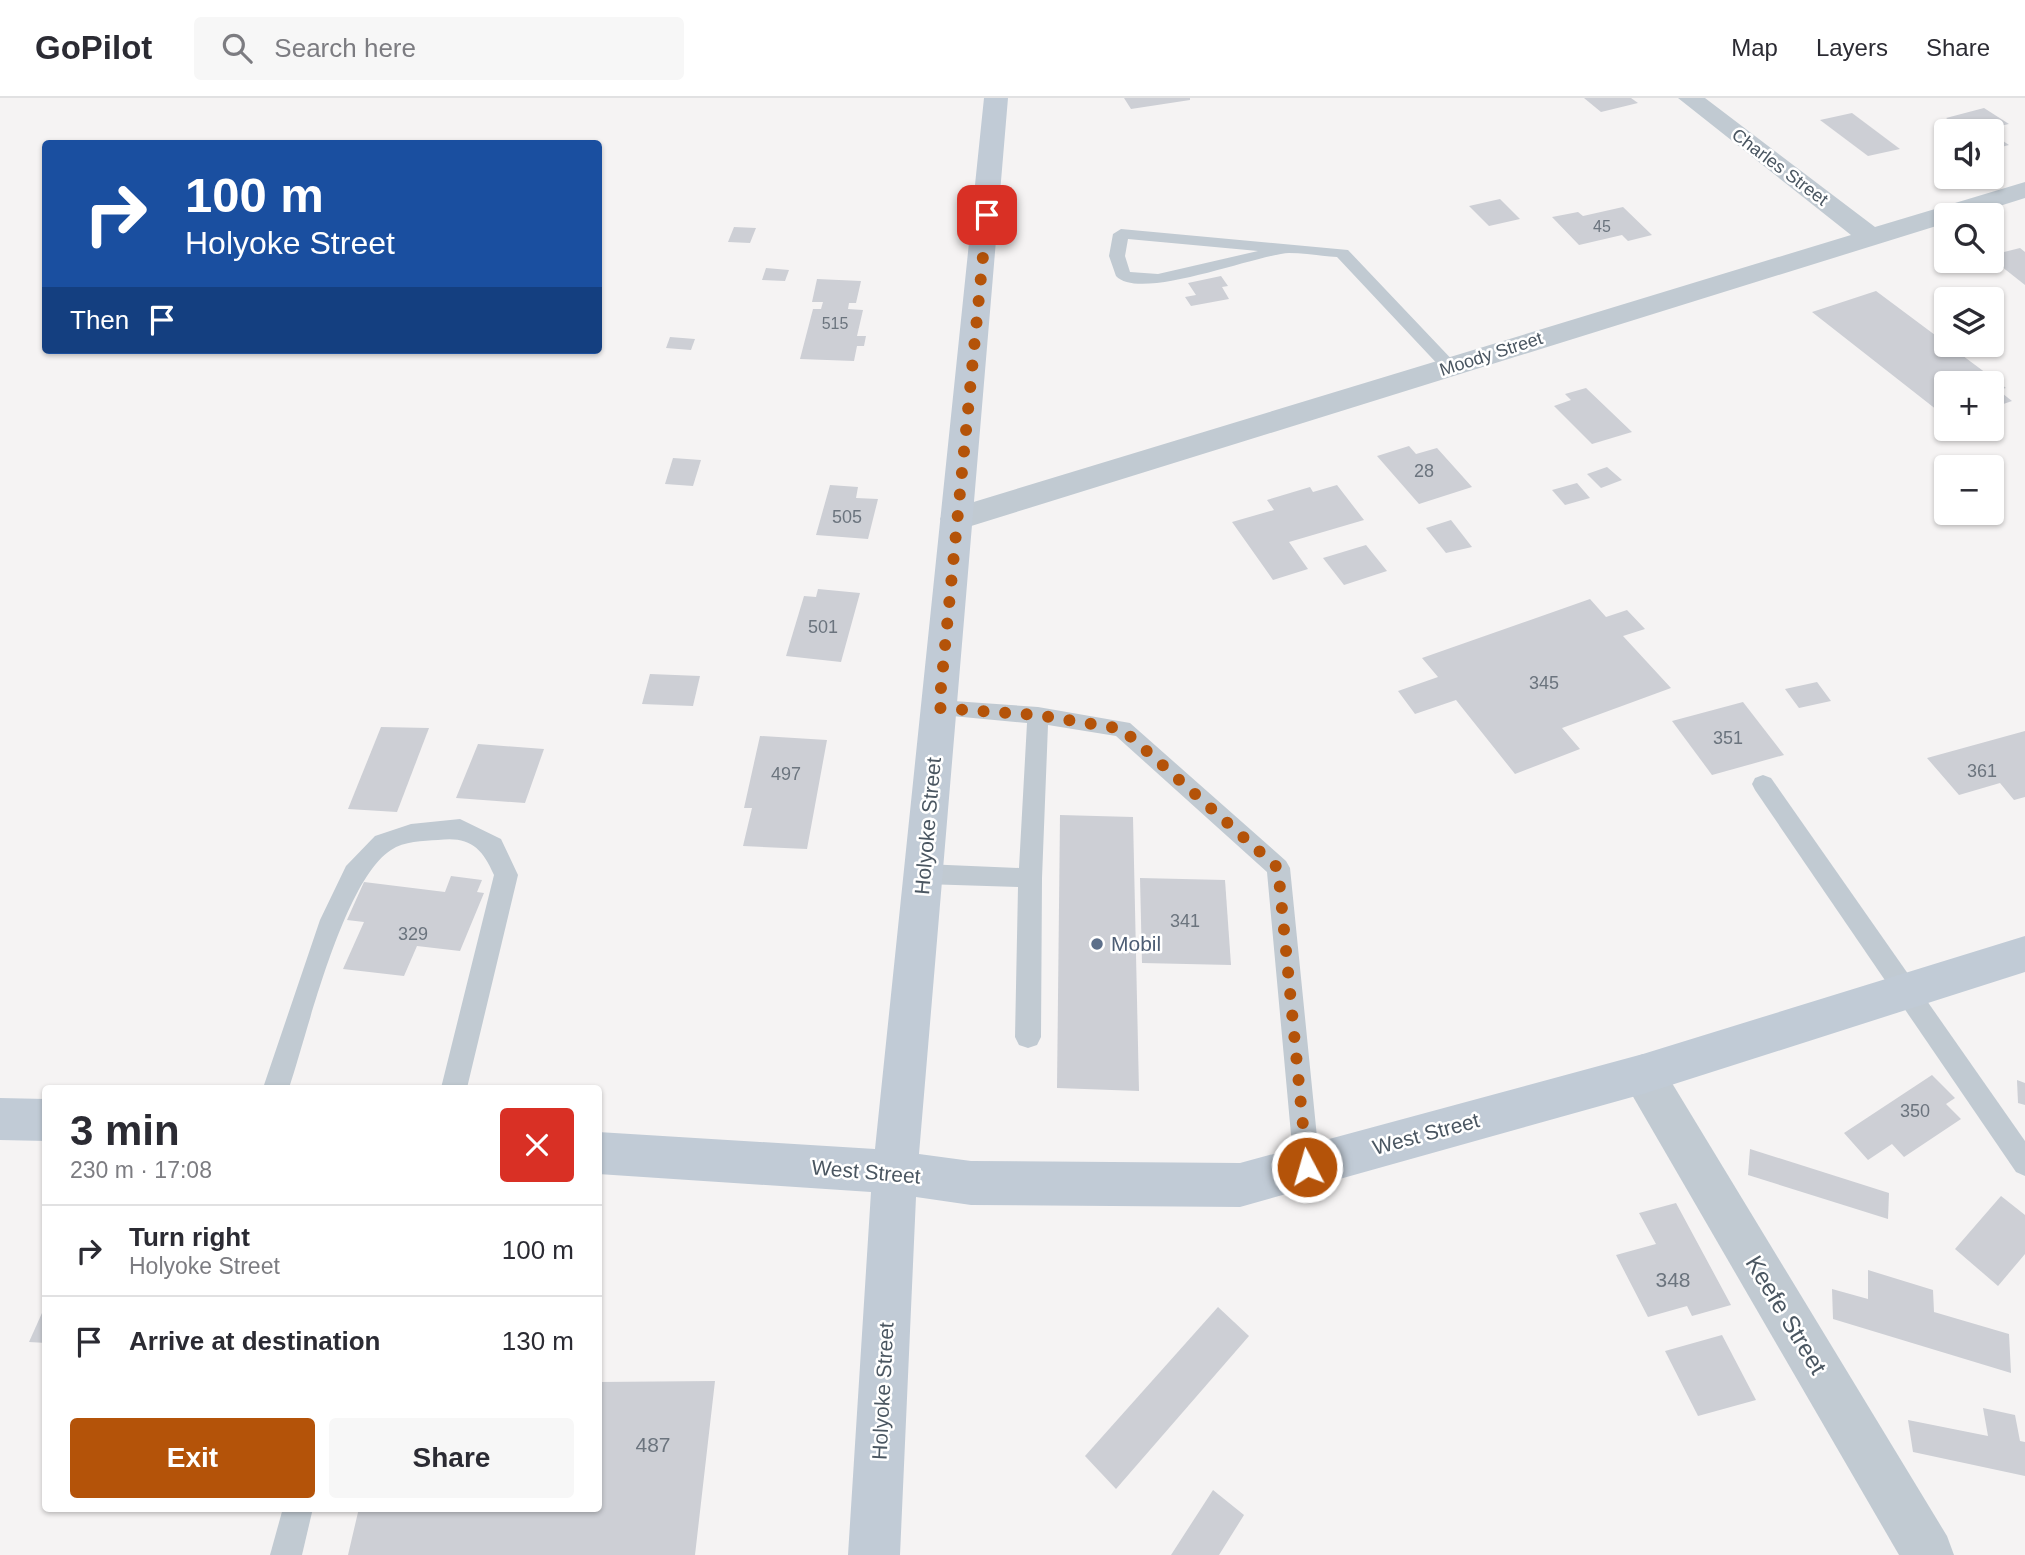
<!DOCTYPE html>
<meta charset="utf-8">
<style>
:root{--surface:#fff;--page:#f7f7f7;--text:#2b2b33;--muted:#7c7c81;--line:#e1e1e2;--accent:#b45309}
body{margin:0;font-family:Helvetica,sans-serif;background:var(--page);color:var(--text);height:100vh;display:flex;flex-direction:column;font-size:26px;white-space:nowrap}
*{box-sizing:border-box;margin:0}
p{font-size:23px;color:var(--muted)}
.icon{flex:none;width:38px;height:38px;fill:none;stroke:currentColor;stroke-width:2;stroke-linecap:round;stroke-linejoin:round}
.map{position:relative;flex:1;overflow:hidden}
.side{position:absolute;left:42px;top:987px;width:560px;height:427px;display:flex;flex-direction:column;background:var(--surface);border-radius:7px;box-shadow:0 2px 5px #0004}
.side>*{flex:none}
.hud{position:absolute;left:42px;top:42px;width:560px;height:214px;border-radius:7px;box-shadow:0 2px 5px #0004;background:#1a4fa0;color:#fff;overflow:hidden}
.tools{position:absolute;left:1934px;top:21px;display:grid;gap:14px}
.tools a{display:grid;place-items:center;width:70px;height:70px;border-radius:7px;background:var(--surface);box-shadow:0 2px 5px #0004;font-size:35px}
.pin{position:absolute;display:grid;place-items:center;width:60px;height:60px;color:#fff;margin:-30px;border-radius:14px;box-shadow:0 4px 10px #0006}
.me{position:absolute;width:77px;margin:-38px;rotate:354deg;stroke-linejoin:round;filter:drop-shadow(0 0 5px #0008)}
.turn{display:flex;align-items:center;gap:24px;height:147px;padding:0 28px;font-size:32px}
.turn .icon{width:91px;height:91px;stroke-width:2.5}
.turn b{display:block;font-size:49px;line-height:60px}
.then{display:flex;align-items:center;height:66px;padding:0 28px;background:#0003;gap:14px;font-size:26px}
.round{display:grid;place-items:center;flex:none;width:74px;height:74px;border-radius:7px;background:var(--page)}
.head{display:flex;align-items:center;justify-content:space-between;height:119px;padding:0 28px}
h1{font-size:42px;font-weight:700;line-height:52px}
.button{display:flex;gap:14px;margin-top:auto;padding:14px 28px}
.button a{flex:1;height:80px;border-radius:7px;background:var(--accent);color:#fff;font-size:28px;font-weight:700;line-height:80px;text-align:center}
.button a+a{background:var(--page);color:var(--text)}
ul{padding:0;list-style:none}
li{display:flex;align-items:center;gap:21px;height:91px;padding:0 28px;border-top:2px solid var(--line)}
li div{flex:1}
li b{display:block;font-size:26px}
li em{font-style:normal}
header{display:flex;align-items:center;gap:42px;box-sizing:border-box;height:98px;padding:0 35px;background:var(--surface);border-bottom:2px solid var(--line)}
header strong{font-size:33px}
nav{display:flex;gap:38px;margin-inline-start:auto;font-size:24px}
.search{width:490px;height:63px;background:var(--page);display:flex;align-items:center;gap:18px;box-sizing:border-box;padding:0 24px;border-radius:7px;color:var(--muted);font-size:26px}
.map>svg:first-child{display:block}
.building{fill:#cdcfd5}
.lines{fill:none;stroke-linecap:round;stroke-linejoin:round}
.service{fill:#c1cad2;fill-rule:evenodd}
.minor{fill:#c1cad2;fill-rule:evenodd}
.secondary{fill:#c1cbd6;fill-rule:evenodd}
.route{stroke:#b45309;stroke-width:12;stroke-dasharray:0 21.6}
.service-dot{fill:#5c6f8a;stroke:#fff;stroke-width:2.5}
.labels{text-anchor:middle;stroke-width:5;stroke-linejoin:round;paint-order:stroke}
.far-number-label{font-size:16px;fill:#6b747e}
.far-street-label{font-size:18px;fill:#4a5661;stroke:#fff}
.number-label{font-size:18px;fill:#6b747e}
.street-label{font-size:21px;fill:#4a5661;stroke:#fff}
.service-label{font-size:21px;fill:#4e5e75;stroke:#fff;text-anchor:start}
.near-number-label{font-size:21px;fill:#6b747e}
.near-street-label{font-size:24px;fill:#4a5661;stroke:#fff}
</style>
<header>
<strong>GoPilot</strong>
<div class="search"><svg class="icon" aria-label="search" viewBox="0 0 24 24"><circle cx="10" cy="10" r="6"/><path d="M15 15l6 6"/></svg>Search here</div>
<nav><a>Map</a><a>Layers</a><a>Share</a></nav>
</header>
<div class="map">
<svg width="2025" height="1457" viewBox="0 0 2025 1457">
<rect width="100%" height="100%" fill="#f5f3f3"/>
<!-- building -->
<g class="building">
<path d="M1124,0H1190V2L1131,11Z"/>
<path d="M1584,0H1631L1638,5L1601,14Z"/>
<path d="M1984,10L2009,26L1995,29L2003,35L1994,37L2009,47L1993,51L1992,33H1966L1946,20Z"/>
<path d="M1852,15L1900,51L1868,58L1820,22Z"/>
<path d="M1500,101L1520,121L1489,128L1469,108Z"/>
<path d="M1623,109L1652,137L1628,143L1622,137L1579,147L1552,119L1578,114L1583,118Z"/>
<path d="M734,129L756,130L750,145L728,144Z"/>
<path d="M2020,150L2025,154V187L1992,161V157Z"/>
<path d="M766,170L789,172L785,183L762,182Z"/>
<path d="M1221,178L1228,188L1222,189L1229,201L1191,208L1185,199L1196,197L1188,185Z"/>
<path d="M817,181L861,183L856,205H849L848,211L863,212L857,238H866L864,248H857L854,263L800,261L813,211H821L823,204H812Z"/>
<path d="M1876,193L2006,290L1998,292L2012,303L1992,310V285H1946V309L1937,312L1812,214Z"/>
<path d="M670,239L695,241L691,252L666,250Z"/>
<path d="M1586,290L1632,334L1592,346L1554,308L1571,302L1565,296Z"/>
<path d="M1409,348L1416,356L1437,350L1472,389L1419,406L1377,358Z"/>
<path d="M673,360L701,362L693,388L665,386Z"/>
<path d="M1607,369L1622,382L1601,390L1587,376Z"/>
<path d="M1577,385L1590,400L1565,407L1552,392Z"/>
<path d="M830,387L858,389L856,400L878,401L868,441L816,437Z"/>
<path d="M1337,387L1364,422L1289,444L1308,471L1273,482L1232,424L1274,412L1267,402L1310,389L1313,394Z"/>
<path d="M1451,422L1472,449L1446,455L1426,430Z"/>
<path d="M1366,447L1387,473L1344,487L1323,460Z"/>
<path d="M818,491L860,495L841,564L786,558L804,498L816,499Z"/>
<path d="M1590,501L1606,519L1627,512L1645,531L1623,538L1671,590L1562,630L1580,651L1515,676L1456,602L1415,616L1398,593L1438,579L1422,560Z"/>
<path d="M650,576L700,578L693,608L642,606Z"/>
<path d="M1817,584L1831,603L1799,610L1785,591Z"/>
<path d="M1743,604L1784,657L1712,677L1672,623Z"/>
<path d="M381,629L429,630L397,714L348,711Z"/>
<path d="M2025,633V699L2014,702L2000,685L1959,697L1927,660Z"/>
<path d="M760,638L827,642L807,751L743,748L752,710H744Z"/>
<path d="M478,646L544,651L525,705L456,700Z"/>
<path d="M1060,717L1133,719L1139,993L1057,990Z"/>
<path d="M451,778L482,782L477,794L484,795L460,853L417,848L404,878L343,871L364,824L347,822L364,784L445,794Z"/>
<path d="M1140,780L1225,782L1231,867L1142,865Z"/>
<path d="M1932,977L1955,1000L1946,1006L1961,1021L1904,1059L1892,1046L1868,1062L1844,1035Z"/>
<path d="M2017,982L2025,985V1007L2018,1005Z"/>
<path d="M1750,1051L1889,1095L1888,1121L1748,1077Z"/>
<path d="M2001,1098L2025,1117V1156L1998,1188L1955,1151Z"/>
<path d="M1676,1105L1731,1207L1692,1218L1687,1208L1648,1219L1616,1157L1656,1146L1639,1115Z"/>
<path d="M1868,1172L1933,1192L1934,1214L2009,1236L2011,1275L1833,1221L1832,1191L1868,1201Z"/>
<path d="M46,1206V1245L29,1244Z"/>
<path d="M1218,1209L1249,1238L1116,1391L1085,1358Z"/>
<path d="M1722,1237L1756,1302L1698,1318L1665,1253Z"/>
<path d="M715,1283L695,1457H348L359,1410H598V1284Z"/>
<path d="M1983,1310L2015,1317L2020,1343L2025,1344V1378L1913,1354L1908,1322L1988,1338Z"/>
<path d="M1213,1392L1244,1417L1219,1457H1171Z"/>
</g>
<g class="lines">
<!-- service -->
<g class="service">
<path d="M1121,131L1348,152L1459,269L1450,275L1444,273L1337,159C1322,158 1304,155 1289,155C1254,157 1140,204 1116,178L1109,158L1113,136ZM1128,141L1258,153L1158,176L1130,174L1125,158Z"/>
<path d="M939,602L1038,609L1130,625L1286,763L1290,770L1320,1069L1316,1078L1307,1082L1298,1078L1294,1069L1267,774L1116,638L1048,627L1042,780L1041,939L1037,947L1028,950L1019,947L1015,939L1018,789L924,786L916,783L912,776L916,769L924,766L1019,770L1027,625L931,616L928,610L931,604Z"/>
<path d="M1763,677L1771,680L2025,1043V1078L2016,1074L1755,692L1752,686L1755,680Z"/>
<path d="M460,721L501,741L518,777L467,990H441L494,777C482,749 469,738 438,742C423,743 404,743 391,752C343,783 308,933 289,990H263L320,822L346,768L375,738L411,726Z"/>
<path d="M283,1410H313L302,1457H270Z"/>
</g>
<!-- minor -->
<g class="minor">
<path d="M1678,0H1705L1875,129L2025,84V100L1971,117H1946V125L968,429L956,432L944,429L940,421L944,413L1851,137Z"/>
<path d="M1643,956L1658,962L1947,1438L1954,1457H1899L1628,990L1621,976L1628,962Z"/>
</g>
<!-- secondary -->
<g class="secondary">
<path d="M984,0H1008L919,1056L971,1063L1240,1065L1643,956L2025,838V874L1643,996L1240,1109L971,1107L916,1099L900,1457H848L871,1094L598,1076V1034L875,1051Z"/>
<path d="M0,1000L46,1001V1043L0,1042Z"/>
</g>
</g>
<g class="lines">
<!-- route -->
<path class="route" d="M987,117L939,610L1038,617L1122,631L1278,770L1307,1069"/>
</g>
<!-- markers -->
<circle class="service-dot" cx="1097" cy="846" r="7"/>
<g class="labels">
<!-- far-number labels -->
<g class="far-number-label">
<text x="1602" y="134">45</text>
<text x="835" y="231">515</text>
</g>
<!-- far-street labels -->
<g class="far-street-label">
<text transform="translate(1780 69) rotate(37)" y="6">Charles Street</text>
<text transform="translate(1491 256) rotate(-18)" y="6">Moody Street</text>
</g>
<!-- number labels -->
<g class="number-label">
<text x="1424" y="379">28</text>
<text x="847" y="425">505</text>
<text x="823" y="535">501</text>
<text x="1544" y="591">345</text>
<text x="1728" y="646">351</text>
<text x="1982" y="679">361</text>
<text x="786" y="682">497</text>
<text x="1185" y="829">341</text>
<text x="413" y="842">329</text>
<text x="1915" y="1019">350</text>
</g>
<!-- street labels -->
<g class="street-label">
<text transform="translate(928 728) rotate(-85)" y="7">Holyoke Street</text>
<text transform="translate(1426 1036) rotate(-15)" y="7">West Street</text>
<text transform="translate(866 1074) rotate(5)" y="7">West Street</text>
<text transform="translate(883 1293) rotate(-87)" y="7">Holyoke Street</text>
</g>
<!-- service labels -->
<g class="service-label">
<text x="1111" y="853">Mobil</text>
</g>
<!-- near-number labels -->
<g class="near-number-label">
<text x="1673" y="1189">348</text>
<text x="653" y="1354">487</text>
</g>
<!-- near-street labels -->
<g class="near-street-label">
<text transform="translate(1786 1217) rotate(59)" y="8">Keefe Street</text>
</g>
</g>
</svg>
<div class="tools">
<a><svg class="icon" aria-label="sound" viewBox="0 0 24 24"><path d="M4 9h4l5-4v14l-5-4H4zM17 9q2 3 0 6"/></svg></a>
<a><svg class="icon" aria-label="search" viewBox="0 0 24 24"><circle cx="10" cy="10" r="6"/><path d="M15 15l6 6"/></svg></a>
<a><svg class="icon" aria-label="layers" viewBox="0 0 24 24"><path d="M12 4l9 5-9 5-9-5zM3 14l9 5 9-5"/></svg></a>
<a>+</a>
<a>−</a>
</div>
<div class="pin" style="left:987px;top:117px;background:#d93025"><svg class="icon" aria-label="arrive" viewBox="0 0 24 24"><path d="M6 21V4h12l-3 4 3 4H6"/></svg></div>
<svg class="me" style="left:1307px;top:1069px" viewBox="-20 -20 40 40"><circle r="17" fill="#b45309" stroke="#fff" stroke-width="3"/><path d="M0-11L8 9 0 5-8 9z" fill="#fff"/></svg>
<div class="hud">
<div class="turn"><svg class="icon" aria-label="right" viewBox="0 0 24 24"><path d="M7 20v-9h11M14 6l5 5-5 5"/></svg><div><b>100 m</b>Holyoke Street</div></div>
<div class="then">Then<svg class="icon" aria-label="arrive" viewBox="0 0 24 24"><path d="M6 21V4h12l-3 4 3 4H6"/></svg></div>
</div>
<section class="side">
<div class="head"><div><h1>3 min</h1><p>230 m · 17:08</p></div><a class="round" style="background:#d93025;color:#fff"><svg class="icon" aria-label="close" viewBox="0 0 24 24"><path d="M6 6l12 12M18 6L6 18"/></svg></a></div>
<ul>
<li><svg class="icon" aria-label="right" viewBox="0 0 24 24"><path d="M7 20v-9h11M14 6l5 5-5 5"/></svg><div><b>Turn right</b><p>Holyoke Street</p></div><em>100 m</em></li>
<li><svg class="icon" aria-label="arrive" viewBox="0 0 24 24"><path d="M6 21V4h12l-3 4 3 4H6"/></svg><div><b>Arrive at destination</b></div><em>130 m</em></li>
</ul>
<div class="button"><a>Exit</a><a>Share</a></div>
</section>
</div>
